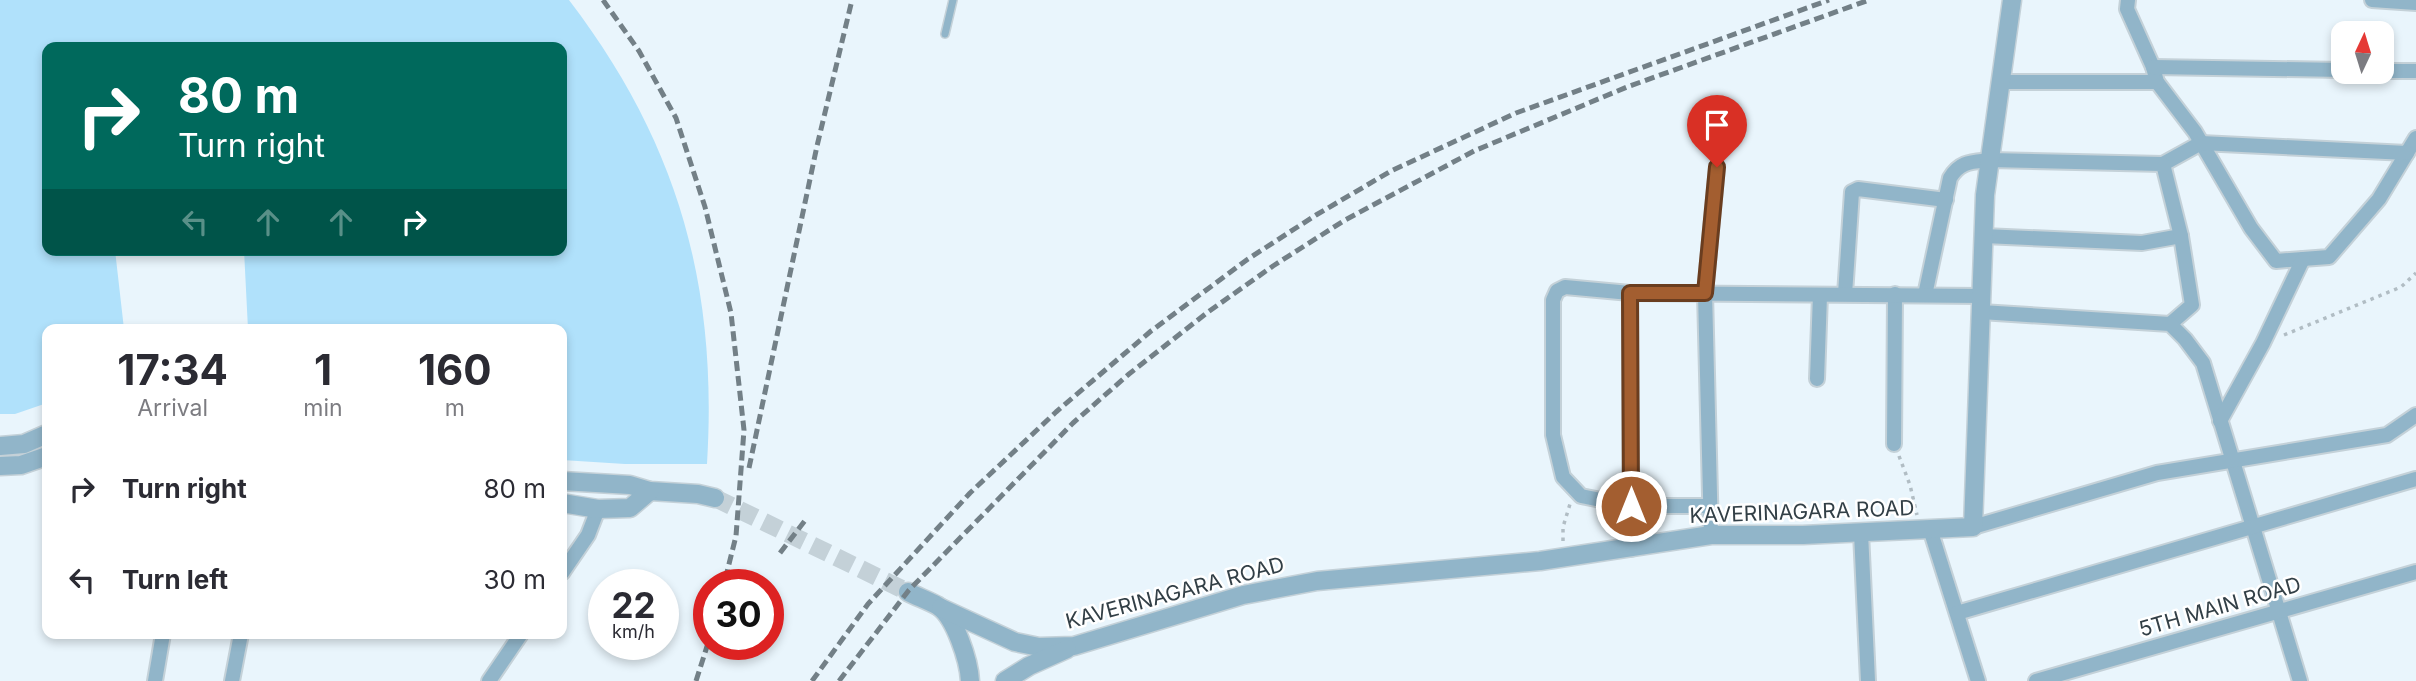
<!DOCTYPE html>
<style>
:root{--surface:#fff;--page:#f2f2f3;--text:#2b2b33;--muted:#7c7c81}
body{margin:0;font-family:Inter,sans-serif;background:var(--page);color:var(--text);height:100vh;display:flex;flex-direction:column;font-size:26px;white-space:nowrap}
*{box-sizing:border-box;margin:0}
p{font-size:23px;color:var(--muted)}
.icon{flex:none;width:38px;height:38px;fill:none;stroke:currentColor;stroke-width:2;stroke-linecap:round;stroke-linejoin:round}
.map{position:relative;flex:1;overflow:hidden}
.drawer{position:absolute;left:42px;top:324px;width:525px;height:315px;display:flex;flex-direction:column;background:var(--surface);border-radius:14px;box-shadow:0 4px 10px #0003}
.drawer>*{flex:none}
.banner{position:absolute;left:42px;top:42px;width:525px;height:214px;border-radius:14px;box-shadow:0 4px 10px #0003;background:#00695c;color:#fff;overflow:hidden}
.needle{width:46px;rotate:4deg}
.buttons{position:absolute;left:2331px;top:21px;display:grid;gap:14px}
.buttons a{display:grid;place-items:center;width:63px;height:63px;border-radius:14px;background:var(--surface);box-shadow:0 4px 10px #0003;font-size:35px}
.speed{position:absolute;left:588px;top:569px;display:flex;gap:14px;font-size:35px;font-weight:700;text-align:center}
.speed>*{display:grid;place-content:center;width:91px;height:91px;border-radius:50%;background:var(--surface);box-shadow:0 4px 10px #0003;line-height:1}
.speed small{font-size:18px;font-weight:400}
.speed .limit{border:10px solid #d22;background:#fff;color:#111}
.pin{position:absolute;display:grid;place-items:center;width:60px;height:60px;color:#fff;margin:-72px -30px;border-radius:50% 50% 50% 0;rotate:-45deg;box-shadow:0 0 7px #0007}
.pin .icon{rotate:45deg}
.me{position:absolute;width:77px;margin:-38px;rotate:0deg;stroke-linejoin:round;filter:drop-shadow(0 0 5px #0008)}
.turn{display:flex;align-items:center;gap:24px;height:147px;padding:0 21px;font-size:32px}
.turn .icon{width:91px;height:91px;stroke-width:2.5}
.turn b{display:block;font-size:49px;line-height:60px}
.lanes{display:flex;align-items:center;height:66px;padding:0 21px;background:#0003;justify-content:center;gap:35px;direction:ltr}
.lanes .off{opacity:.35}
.eta{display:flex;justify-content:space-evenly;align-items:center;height:119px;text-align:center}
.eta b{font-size:42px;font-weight:700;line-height:49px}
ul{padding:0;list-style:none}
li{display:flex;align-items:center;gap:21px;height:91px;padding:0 21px}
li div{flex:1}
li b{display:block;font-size:26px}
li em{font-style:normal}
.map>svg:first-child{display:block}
.green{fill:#b0e1fb}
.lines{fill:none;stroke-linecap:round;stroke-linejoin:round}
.tertiary-tunnel{stroke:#c4d1d8;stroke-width:18;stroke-dasharray:18 9;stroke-linecap:butt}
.service-casing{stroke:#c4d1d8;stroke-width:10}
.minor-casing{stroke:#c4d1d8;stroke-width:18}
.tertiary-casing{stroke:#c4d1d8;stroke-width:21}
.path{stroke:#b1bdc4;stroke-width:3.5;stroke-dasharray:3.5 5;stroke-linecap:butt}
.service{stroke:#91b5c9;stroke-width:7}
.minor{stroke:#91b5c9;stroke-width:14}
.tertiary{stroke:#91b5c9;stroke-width:18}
.rail{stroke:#738087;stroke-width:5;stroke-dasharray:10 5;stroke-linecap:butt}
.route-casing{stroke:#6a3d1f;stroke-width:18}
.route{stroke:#a35e30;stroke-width:12}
.labels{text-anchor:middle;stroke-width:5;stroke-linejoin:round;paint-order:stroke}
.street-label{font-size:21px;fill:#323f46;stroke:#fff}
</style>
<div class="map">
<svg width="2416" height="681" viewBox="0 0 2416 681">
<rect width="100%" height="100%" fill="#e9f5fc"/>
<!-- green -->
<path class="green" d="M0,0H569C678,143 718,285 707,464H625L562,460V329H248L244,250H562V47H47V250H115L124,329H47V403L15,414H0Z"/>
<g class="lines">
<!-- tertiary-tunnel -->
<path class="tertiary-tunnel" d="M715,498L908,592"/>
<!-- service casing -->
<g class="service-casing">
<path id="service" d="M945,34L953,0"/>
</g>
<!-- minor casing -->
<g class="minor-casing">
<g id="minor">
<path d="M2128,0L2127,9L2153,67L2157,82L2195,132L2251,228L2276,261L2329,257L2379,199L2416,138"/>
<path d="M2372,0L2416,3"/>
<path d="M2153,67L2343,70"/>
<path d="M2382,71H2416"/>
<path d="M2001,82H2157"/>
<path d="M2163,164L2201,143L2407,153"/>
<path d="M1984,236L2142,243L2181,236"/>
<path d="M1630,293L1631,549"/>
<path d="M1845,294L1852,192L1858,189L1946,200"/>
<path d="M1925,295L1950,178C1960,161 1972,162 1990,160L2163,164L2181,236L2192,305L2170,324"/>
<path d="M1981,312L2170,324L2185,339L2203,363L2300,681"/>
<path d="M1817,379L1820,295"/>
<path d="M2220,421L2263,343L2303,259"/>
<path d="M1894,444L1895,294"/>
<path d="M1710,506H1631L1581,496L1563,477L1553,435V300L1557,291L1565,287L1630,293L1982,296"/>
<path d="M1973,527L2157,473L2387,435L2416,415"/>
<path d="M1930,529L1978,681"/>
<path d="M1861,533L1868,681"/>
<path d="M1711,535L1705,293L1717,167"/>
<path d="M562,573L588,535L598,509"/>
<path d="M1957,613L2416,479"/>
<path d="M155,681L163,634"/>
<path d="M232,681L241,634"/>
<path d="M489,681L521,634"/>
<path d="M2036,681L2416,572"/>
</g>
</g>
<!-- tertiary casing -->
<g class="tertiary-casing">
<g id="tertiary">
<path d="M0,446L24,444L47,434"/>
<path d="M0,466L21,465L47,456"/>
<path d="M562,481L630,485L650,491L698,494L715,498"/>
<path d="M562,503L598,509L630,508L650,491"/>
<path d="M908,592C918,597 929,601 938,606C955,617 969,661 970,681"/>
<path d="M941,608L1015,642L1039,647L1074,646L1243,595L1317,581L1540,561L1711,535H1803L1973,527L1985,195L2012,0"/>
<path d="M1005,681L1029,666L1067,649"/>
</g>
</g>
<!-- path -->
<g class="path">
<path d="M2284,335L2401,287L2416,273"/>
<path d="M1899,456L1910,485L1917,515"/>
<path d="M1563,541V527L1570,504"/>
</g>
<!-- service -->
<use href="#service" class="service"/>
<!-- minor -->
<use href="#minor" class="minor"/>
<!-- tertiary -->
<use href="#tertiary" class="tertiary"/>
<!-- rail -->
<g class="rail">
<path d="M603,0L639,51L676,118L705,207L731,313L744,430L736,536L724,584"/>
<path d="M749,468L817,146L852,0"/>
<path d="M780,553L807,518"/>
<path d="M696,681L709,640"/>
<path d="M812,681L868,604L970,493L1056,412L1151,331L1248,259L1316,215L1391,171L1516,113L1829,0"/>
<path d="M839,681L909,590L1073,423L1129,374L1208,312L1273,266L1345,220L1474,151L1627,87L1869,0"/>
</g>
</g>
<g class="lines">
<!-- route casing -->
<g class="route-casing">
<path id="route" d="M1631,506L1630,293H1705L1717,167"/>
</g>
<!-- route -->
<use href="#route" class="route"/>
</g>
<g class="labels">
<!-- street labels -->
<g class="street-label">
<text transform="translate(1802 512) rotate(-2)" y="7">KAVERINAGARA ROAD</text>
<text transform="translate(1175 593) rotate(-15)" y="7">KAVERINAGARA ROAD</text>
<text transform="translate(2220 607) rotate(-16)" y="7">5TH MAIN ROAD</text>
</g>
</g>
</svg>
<div class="buttons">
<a><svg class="needle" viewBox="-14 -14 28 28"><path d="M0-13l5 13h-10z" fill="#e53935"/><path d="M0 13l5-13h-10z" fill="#7c7c81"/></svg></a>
</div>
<div class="speed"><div>22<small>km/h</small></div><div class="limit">30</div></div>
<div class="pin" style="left:1717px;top:167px;background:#d93025"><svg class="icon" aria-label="arrive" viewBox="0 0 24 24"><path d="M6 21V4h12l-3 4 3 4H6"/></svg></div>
<svg class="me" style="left:1631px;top:506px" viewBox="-20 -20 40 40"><circle r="17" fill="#a35e30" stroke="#fff" stroke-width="3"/><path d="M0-11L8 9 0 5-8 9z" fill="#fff"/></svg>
<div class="banner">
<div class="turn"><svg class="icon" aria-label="right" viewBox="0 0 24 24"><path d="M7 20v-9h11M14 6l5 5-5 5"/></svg><div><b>80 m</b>Turn right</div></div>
<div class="lanes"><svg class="icon off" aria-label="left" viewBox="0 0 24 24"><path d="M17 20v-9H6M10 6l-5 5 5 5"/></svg><svg class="icon off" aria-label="ahead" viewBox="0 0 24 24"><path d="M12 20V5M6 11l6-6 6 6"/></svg><svg class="icon off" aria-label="ahead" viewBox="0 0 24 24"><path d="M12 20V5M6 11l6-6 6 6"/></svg><svg class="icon" aria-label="right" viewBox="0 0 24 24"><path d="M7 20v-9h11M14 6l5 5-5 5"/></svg></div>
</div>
<section class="drawer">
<div class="eta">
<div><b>17:34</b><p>Arrival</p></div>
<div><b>1</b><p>min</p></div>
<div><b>160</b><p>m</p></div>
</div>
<ul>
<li><svg class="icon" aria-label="right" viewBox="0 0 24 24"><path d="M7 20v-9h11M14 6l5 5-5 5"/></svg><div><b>Turn right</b></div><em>80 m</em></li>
<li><svg class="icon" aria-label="left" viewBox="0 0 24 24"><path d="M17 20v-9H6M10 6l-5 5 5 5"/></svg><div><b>Turn left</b></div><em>30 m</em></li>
</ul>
</section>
</div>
